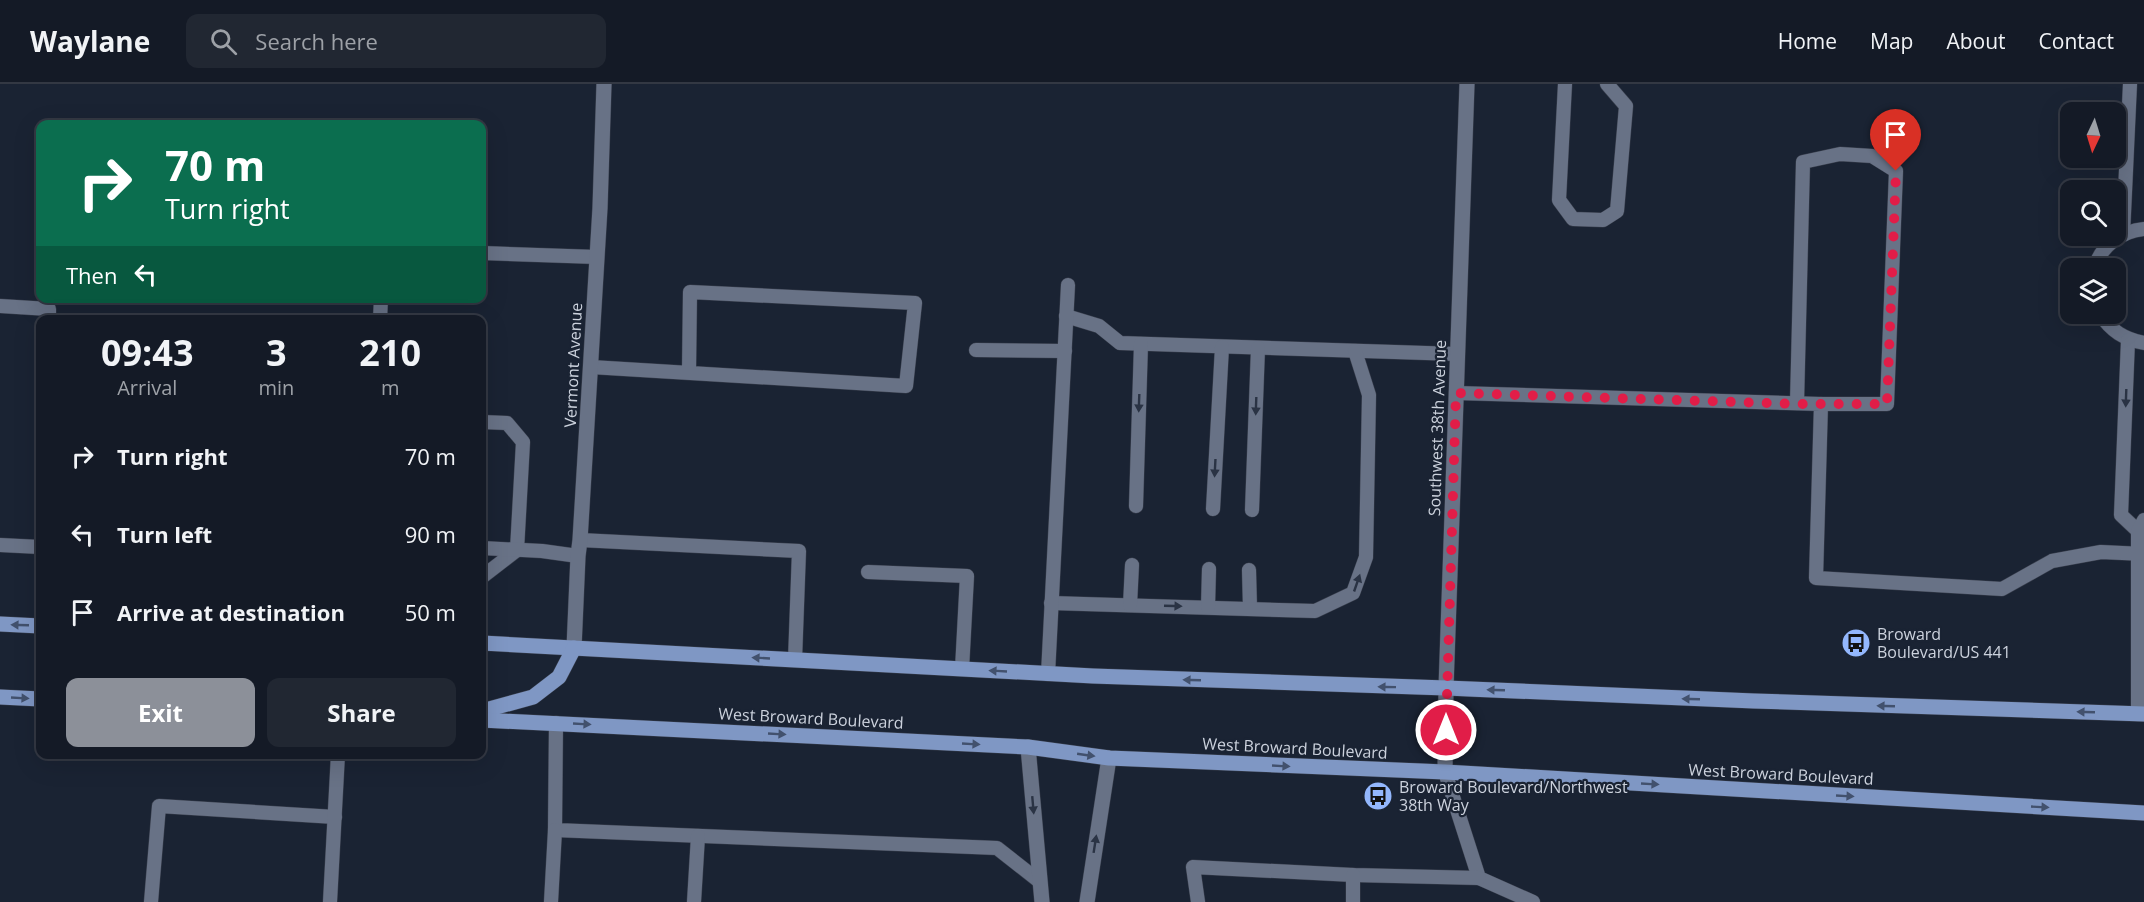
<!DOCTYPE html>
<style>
:root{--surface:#141a26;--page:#212732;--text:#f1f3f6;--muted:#9da1a7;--line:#333843;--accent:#8c9099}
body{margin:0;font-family:"Open Sans",sans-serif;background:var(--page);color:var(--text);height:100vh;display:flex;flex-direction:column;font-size:22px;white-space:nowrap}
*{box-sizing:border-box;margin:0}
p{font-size:20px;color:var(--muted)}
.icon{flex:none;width:33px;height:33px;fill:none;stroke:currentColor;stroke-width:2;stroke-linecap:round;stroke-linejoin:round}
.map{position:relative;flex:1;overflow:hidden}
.side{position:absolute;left:36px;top:231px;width:450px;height:444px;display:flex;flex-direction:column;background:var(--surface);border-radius:12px;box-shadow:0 6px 24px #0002,0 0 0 2px var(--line)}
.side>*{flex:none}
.top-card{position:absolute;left:36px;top:36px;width:450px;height:183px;border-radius:12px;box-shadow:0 6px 24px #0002,0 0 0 2px var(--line);background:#0b6e4f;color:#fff;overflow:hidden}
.needle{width:39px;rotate:184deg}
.controls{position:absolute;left:2060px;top:18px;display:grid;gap:12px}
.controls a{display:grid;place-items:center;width:66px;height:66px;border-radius:12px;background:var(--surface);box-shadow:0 6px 24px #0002,0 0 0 2px var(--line);font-size:30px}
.pin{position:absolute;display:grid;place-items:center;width:51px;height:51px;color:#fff;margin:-62px -26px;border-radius:50% 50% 50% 0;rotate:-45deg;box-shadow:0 0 6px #0007}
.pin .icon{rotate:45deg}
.me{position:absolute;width:66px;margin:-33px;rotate:0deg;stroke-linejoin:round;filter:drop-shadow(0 0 4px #0008)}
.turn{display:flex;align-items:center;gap:21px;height:126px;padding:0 30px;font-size:27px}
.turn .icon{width:78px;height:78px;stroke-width:2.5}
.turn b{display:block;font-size:42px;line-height:51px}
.then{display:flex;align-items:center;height:57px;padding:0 30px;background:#0003;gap:12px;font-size:22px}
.eta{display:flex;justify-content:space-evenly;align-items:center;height:102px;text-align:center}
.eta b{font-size:36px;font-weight:700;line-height:42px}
.primary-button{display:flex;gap:12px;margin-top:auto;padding:12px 30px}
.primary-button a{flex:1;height:69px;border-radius:12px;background:var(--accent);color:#fff;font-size:24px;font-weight:700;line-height:69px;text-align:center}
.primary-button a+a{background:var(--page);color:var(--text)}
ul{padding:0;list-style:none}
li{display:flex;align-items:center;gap:18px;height:78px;padding:0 30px}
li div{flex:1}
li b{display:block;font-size:22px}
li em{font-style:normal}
header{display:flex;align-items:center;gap:36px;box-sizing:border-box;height:84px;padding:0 30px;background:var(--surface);border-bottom:2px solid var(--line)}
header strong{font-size:28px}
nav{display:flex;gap:33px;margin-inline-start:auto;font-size:21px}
.search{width:420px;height:54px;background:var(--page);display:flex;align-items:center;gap:15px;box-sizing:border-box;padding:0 21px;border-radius:12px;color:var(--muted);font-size:22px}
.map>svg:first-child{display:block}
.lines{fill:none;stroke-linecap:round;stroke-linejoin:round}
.service-casing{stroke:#393f4d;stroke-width:15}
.minor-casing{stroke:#393f4d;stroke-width:16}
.tertiary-casing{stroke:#393f4d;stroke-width:16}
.primary-casing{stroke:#393f4d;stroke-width:16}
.service{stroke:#687286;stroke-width:14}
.minor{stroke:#687286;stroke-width:15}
.tertiary{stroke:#687286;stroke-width:15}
.primary{stroke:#7f97c4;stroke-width:15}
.oneway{fill:#2a3344}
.oneway2{fill:#42516d}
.route{stroke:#e11d48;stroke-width:10;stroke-dasharray:0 18}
.labels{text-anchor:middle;stroke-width:4.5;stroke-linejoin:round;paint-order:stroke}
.street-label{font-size:16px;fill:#ccd2dd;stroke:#1a2333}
.poi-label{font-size:16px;fill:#ccd2dd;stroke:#1a2333;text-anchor:start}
</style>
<header>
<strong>Waylane</strong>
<div class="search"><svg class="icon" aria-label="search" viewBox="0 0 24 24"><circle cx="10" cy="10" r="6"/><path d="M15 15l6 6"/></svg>Search here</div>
<nav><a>Home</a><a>Map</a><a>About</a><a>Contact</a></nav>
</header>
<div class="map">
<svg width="2144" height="818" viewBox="0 0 2144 818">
<rect width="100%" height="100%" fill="#1a2333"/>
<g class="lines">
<!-- service casing -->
<g class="service-casing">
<g id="service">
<path d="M1565,0L1559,116L1573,135L1603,136L1617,127L1626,22L1607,0"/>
<path d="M2123,151L2130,0"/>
<path d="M482,169L597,173"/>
<path d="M2095,184C2100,162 2122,147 2144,145"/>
<path d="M0,222L49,225V236"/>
<path d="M2100,230C2111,247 2124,255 2144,259"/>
<path d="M1066,232L1099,242L1120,259L1457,270"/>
<path d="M380,236L381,214"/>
<path d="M2128,256L2121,431L2138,447"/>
<path d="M976,266L1065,267"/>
<path d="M591,283L906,302L915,219L690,208L689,288"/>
<path d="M1456,309L1821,320L1816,494L2002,505L2052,477L2101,468L2144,470"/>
<path d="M1797,319L1803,78L1840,70L1872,72L1896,87L1887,320H1821"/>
<path d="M482,338L507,339L523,358L517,466L482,493"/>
<path d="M1136,422L1141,260"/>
<path d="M1213,425L1222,263"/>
<path d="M1252,426L1258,264"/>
<path d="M580,456L799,467L795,576"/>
<path d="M0,461L40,463"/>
<path d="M482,464L542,467L578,472"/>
<path d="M1249,486L1250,524"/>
<path d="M868,488L967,492L962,585"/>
<path d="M1051,519L1315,527L1353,509L1366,473L1369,311L1355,267"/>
<path d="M1130,521L1132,481"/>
<path d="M1208,523L1209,485"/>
<path d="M1048,590L1068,201"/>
<path d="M2138,630V447L2144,436"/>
<path d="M556,639L555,746L997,764L1039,797"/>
<path d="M1445,688L1479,794L1533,818"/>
<path d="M151,818L159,722L335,733"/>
<path d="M330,818L338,670"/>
<path d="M551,818L555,746"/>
<path d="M694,818L698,752"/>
<path d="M1198,818L1193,783L1353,791L1479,794"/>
<path d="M1353,818V791"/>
</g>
</g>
<!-- minor casing -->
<g class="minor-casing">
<g id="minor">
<path d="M574,564L578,472L580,456L600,124L604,0"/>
<path d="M1445,688L1446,604L1467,0"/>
</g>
</g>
<!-- tertiary casing -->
<g class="tertiary-casing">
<g id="tertiary">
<path d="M1028,663L1042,818"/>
<path d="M1087,818L1109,674"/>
</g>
</g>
<!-- primary casing -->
<g class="primary-casing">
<g id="primary">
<path d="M0,540L40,542"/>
<path d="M482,559L1093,592L1446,604L1754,617L2144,630"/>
<path d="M0,613L40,615"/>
<path d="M482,627L533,613L559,593L574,564"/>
<path d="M482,636L1028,663L1109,674L1445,688L2144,729"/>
</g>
</g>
<!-- service -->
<use href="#service" class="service"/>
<!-- minor -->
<use href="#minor" class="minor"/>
<!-- tertiary -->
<use href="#tertiary" class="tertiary"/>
<!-- primary -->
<use href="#primary" class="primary"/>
</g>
<!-- one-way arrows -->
<defs><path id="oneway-solid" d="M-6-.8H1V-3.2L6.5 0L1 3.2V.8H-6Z" transform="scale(1.5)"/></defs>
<g class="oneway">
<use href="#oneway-solid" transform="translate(2126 314) rotate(92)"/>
<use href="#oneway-solid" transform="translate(1139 319) rotate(92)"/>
<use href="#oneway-solid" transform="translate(1256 322) rotate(92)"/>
<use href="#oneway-solid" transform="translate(1215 384) rotate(93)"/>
<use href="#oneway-solid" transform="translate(1357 499) rotate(-71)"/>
<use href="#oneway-solid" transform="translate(1173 522) rotate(2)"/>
<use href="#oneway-solid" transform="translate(1033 721) rotate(85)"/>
<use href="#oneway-solid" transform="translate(1095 760) rotate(-81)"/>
</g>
<g class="oneway2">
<use href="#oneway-solid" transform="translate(20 541) rotate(-178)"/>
<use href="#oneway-solid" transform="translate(761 574) rotate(-177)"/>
<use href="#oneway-solid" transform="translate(998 587) rotate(-177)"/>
<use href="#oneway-solid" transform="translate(1192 596) rotate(-178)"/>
<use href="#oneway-solid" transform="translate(1387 603) rotate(-179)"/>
<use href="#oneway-solid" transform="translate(1496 606) rotate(-178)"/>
<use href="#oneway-solid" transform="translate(20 614) rotate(3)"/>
<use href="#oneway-solid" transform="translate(1691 615) rotate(-178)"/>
<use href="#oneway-solid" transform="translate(1886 622) rotate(-178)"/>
<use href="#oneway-solid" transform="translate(2086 628) rotate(-178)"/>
<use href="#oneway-solid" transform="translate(582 640) rotate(3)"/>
<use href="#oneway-solid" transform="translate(777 650) rotate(3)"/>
<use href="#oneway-solid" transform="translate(971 660) rotate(3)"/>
<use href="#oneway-solid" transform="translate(1086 671) rotate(8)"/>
<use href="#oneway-solid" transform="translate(1281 682) rotate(3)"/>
<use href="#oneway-solid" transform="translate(1650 700) rotate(3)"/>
<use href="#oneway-solid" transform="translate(1845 712) rotate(3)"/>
<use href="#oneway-solid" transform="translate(2040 723) rotate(3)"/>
</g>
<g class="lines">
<!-- route -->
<path class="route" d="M1446,646L1456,309L1797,320H1887L1896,87"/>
</g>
<!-- icons -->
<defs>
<g id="bus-disc" transform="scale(1.5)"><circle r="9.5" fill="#93b7fd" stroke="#1a2333"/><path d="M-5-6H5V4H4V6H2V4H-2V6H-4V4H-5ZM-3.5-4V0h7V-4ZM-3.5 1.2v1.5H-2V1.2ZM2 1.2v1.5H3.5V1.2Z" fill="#111"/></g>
</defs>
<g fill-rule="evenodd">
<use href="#bus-disc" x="1856" y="559"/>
<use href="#bus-disc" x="1378" y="712"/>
</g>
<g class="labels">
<!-- street labels -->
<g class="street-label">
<text transform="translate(573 281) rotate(-87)" y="6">Vermont Avenue</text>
<text transform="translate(1437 344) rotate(-88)" y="6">Southwest 38th Avenue</text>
<text transform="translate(811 634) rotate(3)" y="6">West Broward Boulevard</text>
<text transform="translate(1295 664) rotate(3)" y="6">West Broward Boulevard</text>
<text transform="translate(1781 690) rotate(3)" y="6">West Broward Boulevard</text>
</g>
<!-- poi labels -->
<g class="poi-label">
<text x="1877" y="556">Broward<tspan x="1877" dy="18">Boulevard/US 441</tspan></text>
<text x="1399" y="709">Broward Boulevard/Northwest<tspan x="1399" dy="18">38th Way</tspan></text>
</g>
</g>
</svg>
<div class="controls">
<a><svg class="needle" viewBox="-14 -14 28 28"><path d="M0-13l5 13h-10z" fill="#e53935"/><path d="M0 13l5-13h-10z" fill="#9da1a7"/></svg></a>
<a><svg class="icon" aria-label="search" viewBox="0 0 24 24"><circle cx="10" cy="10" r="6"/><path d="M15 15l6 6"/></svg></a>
<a><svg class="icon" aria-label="layers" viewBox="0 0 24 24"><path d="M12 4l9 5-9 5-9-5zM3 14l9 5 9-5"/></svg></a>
</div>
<div class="pin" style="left:1896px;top:87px;background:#d93025"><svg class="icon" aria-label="arrive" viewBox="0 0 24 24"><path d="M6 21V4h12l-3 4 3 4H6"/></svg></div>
<svg class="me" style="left:1446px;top:646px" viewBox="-20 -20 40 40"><circle r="17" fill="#e11d48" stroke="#fff" stroke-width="3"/><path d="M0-11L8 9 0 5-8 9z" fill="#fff"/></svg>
<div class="top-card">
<div class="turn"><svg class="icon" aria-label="right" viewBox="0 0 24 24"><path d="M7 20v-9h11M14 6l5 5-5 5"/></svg><div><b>70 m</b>Turn right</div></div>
<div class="then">Then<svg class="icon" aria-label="left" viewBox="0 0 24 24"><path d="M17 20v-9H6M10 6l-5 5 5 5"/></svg></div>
</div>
<section class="side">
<div class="eta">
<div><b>09:43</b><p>Arrival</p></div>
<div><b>3</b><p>min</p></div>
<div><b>210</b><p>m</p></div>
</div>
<ul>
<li><svg class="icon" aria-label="right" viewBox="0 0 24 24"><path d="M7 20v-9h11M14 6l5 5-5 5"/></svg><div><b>Turn right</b></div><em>70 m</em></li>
<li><svg class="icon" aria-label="left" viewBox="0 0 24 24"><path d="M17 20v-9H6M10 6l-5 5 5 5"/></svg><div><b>Turn left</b></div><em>90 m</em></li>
<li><svg class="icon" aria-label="arrive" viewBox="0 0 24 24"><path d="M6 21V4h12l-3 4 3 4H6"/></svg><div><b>Arrive at destination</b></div><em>50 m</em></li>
</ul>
<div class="primary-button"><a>Exit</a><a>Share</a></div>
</section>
</div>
